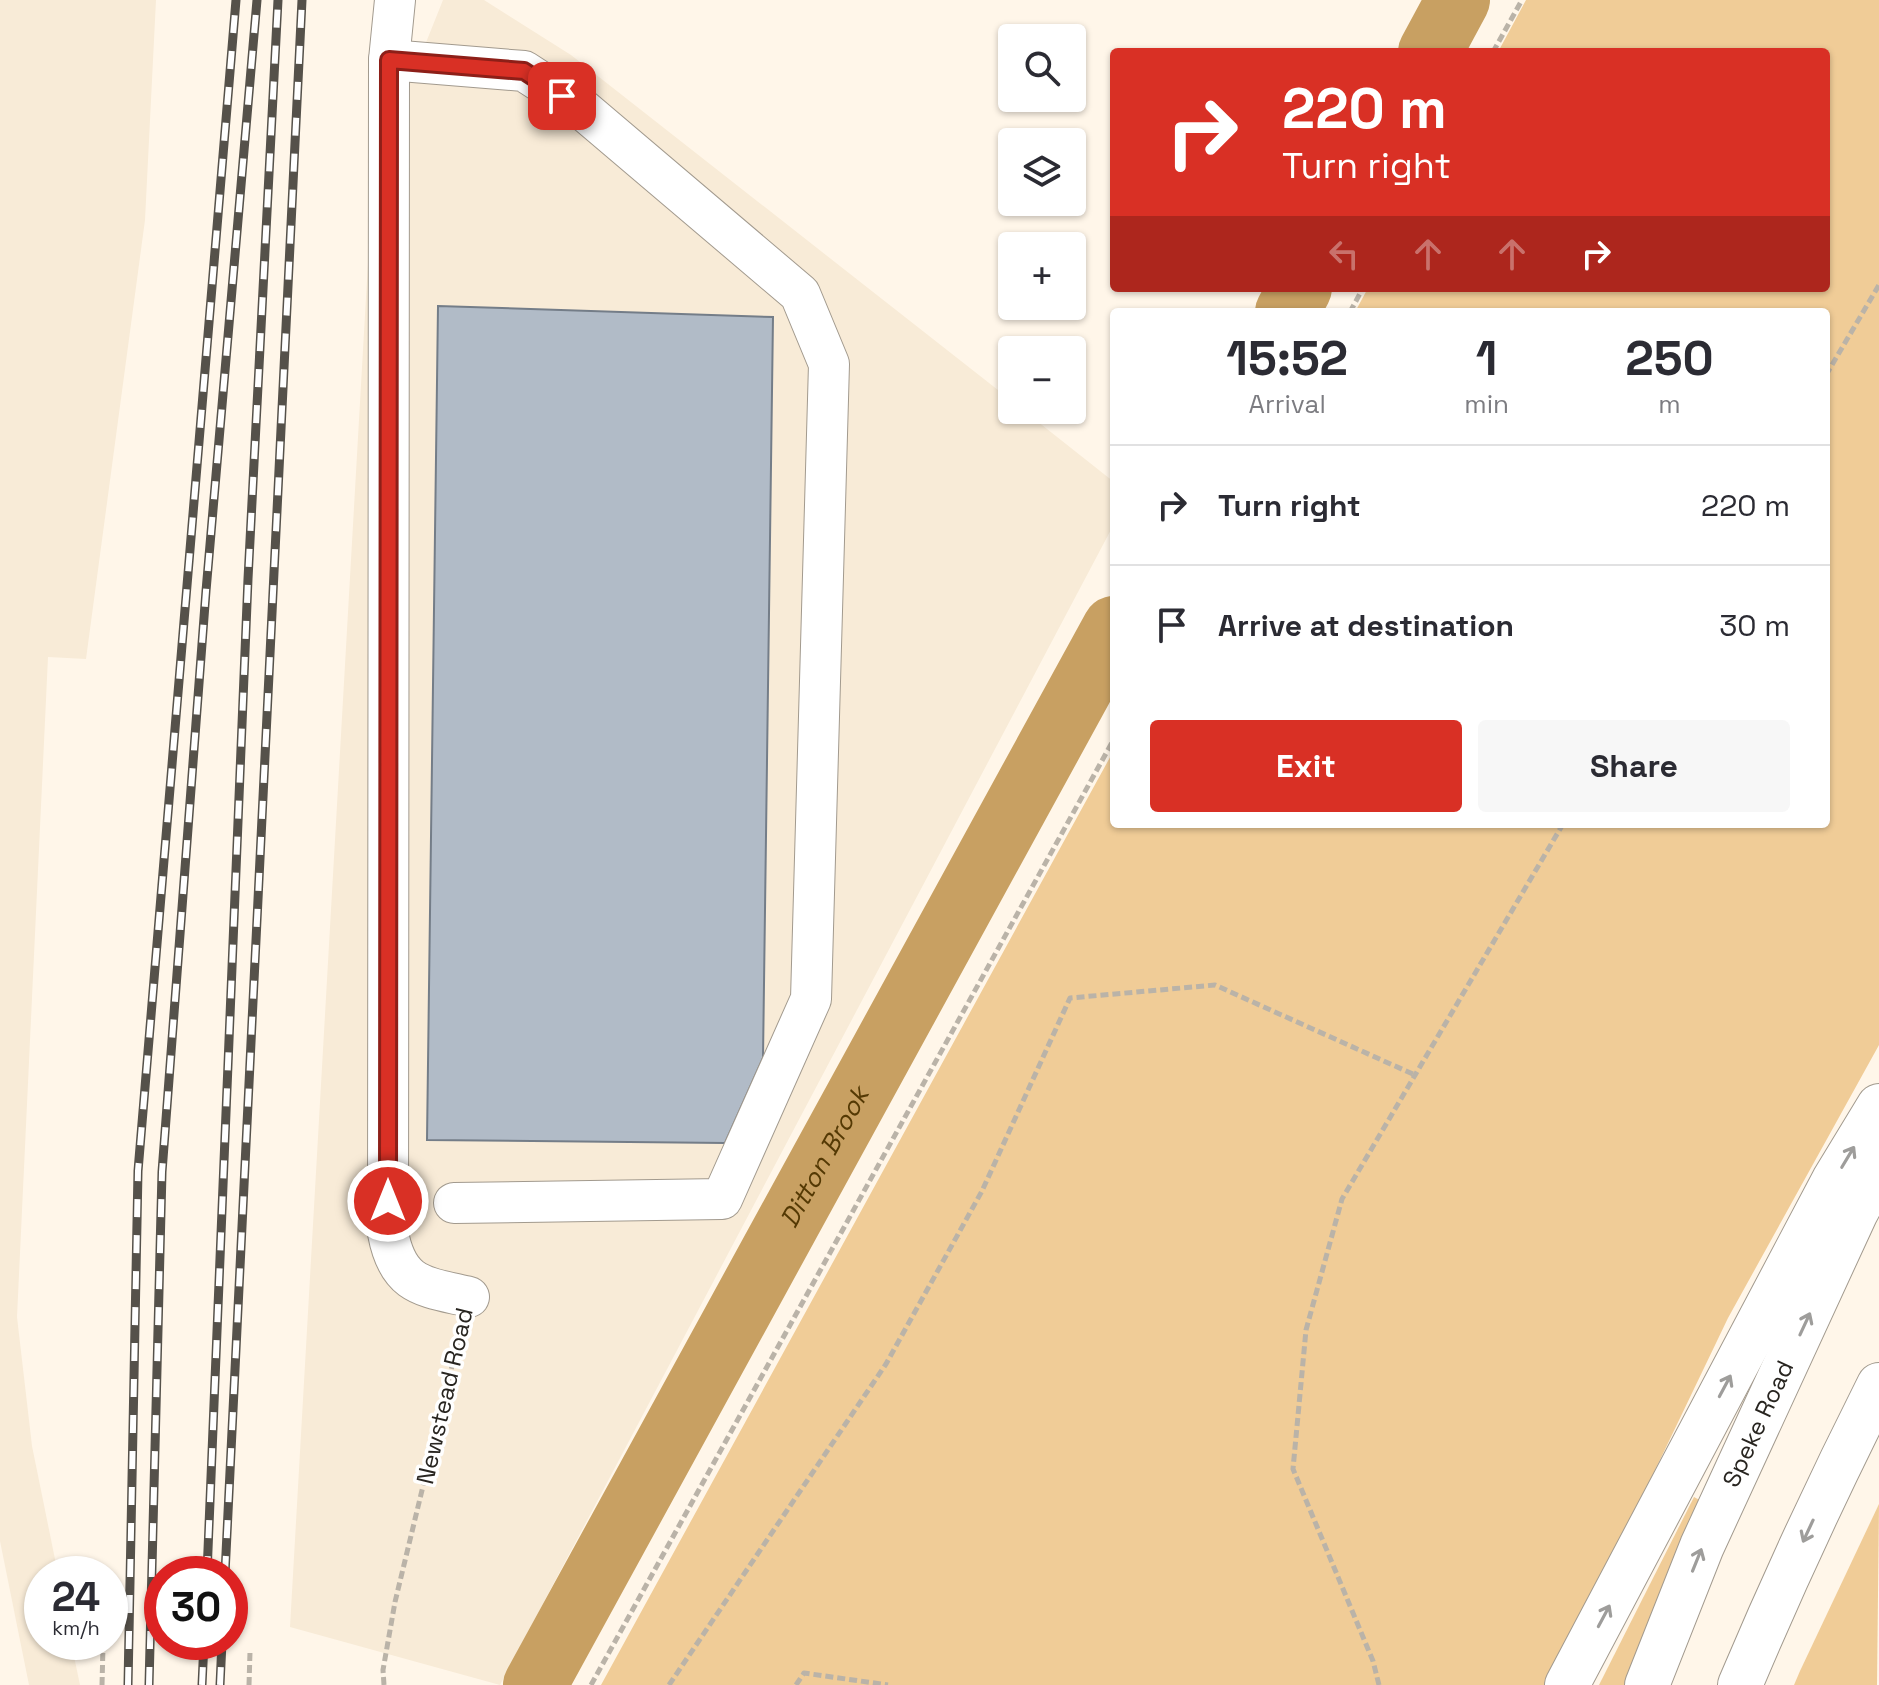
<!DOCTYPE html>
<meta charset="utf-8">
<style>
:root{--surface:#fff;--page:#f7f7f7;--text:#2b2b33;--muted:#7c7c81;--line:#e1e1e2;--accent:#d93025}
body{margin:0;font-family:"Space Grotesk",sans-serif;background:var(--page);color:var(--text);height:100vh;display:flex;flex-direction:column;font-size:30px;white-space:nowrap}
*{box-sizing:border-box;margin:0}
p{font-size:26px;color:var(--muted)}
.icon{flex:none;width:44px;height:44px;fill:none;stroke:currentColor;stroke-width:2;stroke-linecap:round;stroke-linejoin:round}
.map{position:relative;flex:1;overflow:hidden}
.side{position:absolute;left:1110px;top:308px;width:720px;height:520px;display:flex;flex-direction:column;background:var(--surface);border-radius:8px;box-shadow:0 2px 6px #0004}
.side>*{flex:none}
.banner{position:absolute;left:1110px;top:48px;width:720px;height:244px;border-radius:8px;box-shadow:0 2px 6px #0004;background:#d93025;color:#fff;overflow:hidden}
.controls{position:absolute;left:998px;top:24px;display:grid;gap:16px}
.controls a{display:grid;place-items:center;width:88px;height:88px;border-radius:8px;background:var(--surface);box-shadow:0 2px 6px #0004;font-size:40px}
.speed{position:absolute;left:24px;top:1556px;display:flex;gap:16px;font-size:40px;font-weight:700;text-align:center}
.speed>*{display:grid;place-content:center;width:104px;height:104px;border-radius:50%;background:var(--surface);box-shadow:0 2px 6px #0004;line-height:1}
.speed small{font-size:20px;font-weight:400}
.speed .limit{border:12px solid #d22;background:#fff;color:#111}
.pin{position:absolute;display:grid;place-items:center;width:68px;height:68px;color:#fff;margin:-34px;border-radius:16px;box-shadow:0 4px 12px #0006}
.me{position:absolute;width:88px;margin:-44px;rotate:0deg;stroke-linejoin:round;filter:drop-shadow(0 0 6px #0008)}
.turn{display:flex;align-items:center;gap:28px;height:168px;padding:0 40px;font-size:36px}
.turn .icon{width:104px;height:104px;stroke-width:2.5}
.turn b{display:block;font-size:56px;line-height:68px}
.lanes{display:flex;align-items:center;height:76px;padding:0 40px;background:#0003;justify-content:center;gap:40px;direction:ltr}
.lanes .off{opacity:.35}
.eta{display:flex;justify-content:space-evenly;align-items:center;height:136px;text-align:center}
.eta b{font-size:48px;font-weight:700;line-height:56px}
.primary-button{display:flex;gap:16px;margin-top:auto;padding:16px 40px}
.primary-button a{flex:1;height:92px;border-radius:8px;background:var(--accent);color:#fff;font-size:32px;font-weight:700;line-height:92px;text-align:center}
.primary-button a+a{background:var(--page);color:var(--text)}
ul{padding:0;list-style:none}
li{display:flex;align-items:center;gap:24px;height:120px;padding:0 40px;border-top:2px solid var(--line)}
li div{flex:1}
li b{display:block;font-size:30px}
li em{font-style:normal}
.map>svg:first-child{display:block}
.built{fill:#f8ebd7}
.green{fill:#f0cc97}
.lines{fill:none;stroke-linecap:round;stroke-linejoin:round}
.river{stroke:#c8a062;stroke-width:64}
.building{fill:#b1bbc7;stroke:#747d88;stroke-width:2}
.minor-casing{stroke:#a29a8e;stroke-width:42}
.highway-casing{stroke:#a29a8e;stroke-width:46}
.path{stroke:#bab3a8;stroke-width:5;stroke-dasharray:8 4;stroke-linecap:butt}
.minor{stroke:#fff;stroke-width:40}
.highway{stroke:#fff;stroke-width:44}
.rail-casing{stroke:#55514a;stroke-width:9}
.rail{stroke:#fff;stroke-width:6;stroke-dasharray:18;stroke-linecap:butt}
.oneway{stroke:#9e9d9b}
.route-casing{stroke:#8d1f18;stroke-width:20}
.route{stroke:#d93025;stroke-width:14}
.labels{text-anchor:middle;stroke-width:7;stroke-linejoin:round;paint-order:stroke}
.street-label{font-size:24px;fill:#282520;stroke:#fff}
.water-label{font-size:26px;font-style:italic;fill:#543904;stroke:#fff}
</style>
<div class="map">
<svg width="1879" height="1685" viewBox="0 0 1879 1685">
<rect width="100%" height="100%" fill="#fff6e9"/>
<!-- built -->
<g class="built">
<path d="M0,0H156L145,220L86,659L48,657L17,1317L32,1446L58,1574H42V1642H71L80,1685H29L0,1541Z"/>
<path d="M443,0H484L571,55L1012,401V410H1023L1114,482V524L500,1685L290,1627L373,175Z"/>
</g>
<!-- green -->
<g class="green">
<path d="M1526,0H1879V1045L1728,1318L1552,1685H601L1114,750V824H1826V312H1355L1368,288H1826V52H1498Z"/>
<path d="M1694,1497L1705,1503L1629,1685H1599Z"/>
<path d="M1879,1504L1877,1685H1794L1800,1671Z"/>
</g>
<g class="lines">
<!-- river -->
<g class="river">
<path d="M1430,52L1458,0"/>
<path d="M1287,312L1300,288"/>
<path id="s1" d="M535,1685L1114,628"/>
</g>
</g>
<!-- building -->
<path class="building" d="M438,306L773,317L763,1058L725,1143L427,1140Z"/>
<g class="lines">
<!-- minor casing -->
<g class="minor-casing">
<g id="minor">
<path d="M395,0L389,60L388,1233C398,1286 422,1286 469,1297"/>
<path d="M389,60L524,71L581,108L800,294L829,364L811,999L722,1199L454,1203"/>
</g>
</g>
<!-- highway casing -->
<g class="highway-casing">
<g id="highway">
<path d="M1567,1685L1834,1180L1879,1106"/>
<path id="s2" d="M1647,1685L1702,1546L1855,1214L1879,1169"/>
<path d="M1740,1685C1783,1583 1829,1484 1879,1385"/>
</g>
</g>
<!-- path -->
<g class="path">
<path d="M1493,52L1522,0"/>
<path d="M1350,312L1363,288"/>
<path d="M1826,375L1879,285"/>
<path d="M102,1685L103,1646"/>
<path d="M249,1685L250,1652"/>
<path d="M384,1685L383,1670L395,1602L460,1333"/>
<path d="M591,1685L1114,739"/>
<path d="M669,1685L886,1364L982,1191L1070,998L1215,985L1415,1075"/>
<path d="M796,1685L804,1673L888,1685"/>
<path d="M1379,1685L1373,1661L1293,1469L1306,1330L1342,1199L1563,824"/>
</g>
<!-- minor -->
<use href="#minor" class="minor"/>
<!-- highway -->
<use href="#highway" class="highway"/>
<!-- rail casing -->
<g class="rail-casing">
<g id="rail">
<path d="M207,1574L248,579L278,0"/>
<path d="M225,1574L302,0"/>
<path d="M128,1685L138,1171L236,0"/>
<path d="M149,1685L162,1172L206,591L257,0"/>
<path d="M202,1685L204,1642"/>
<path d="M220,1685L222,1642"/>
</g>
</g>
<!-- rail -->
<use href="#rail" class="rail"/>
</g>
<!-- one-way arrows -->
<defs><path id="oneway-shaft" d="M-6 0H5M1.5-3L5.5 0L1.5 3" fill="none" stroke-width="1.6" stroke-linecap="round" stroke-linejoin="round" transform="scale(2)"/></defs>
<g class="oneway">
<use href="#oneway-shaft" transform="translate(1848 1157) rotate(-59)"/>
<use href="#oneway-shaft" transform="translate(1805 1324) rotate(-65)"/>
<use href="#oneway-shaft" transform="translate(1725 1386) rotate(-62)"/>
<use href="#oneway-shaft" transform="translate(1808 1531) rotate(115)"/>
<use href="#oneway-shaft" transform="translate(1697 1560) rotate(-68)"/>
<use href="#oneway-shaft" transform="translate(1604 1616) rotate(-62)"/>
</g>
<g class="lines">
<!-- route casing -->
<g class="route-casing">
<path id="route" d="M388,1201L389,60L524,71L562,96"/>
</g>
<!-- route -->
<use href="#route" class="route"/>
</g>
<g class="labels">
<!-- street labels -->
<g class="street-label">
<text transform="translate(445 1396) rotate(-77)" y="8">Newstead Road</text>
<text dy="8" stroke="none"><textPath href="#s2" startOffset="284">Speke Road</textPath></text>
</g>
<!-- water labels -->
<g class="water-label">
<text dy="9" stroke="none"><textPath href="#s1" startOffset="602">Ditton Brook</textPath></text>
</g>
</g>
</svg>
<div class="controls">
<a><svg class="icon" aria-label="search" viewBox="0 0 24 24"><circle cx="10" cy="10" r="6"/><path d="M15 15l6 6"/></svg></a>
<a><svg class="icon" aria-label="layers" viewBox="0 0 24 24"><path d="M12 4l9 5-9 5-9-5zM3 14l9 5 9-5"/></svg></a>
<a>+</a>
<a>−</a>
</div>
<div class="speed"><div>24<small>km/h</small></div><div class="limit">30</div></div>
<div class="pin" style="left:562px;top:96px;background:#d93025"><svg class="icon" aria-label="arrive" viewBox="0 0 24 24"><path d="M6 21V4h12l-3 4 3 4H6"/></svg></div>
<svg class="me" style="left:388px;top:1201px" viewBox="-20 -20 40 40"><circle r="17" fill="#d93025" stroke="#fff" stroke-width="3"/><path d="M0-11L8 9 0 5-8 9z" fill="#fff"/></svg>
<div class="banner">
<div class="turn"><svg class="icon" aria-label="right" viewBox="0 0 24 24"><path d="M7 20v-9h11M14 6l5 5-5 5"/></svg><div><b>220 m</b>Turn right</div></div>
<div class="lanes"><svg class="icon off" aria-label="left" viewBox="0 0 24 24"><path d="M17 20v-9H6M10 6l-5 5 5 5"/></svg><svg class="icon off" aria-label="ahead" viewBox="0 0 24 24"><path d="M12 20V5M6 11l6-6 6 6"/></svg><svg class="icon off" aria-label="ahead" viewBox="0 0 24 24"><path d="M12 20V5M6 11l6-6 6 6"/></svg><svg class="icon" aria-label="right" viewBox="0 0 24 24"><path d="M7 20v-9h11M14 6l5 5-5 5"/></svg></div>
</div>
<section class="side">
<div class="eta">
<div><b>15:52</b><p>Arrival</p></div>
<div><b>1</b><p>min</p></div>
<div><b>250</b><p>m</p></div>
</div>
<ul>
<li><svg class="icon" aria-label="right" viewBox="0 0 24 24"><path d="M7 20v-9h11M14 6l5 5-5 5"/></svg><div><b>Turn right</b></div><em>220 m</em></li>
<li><svg class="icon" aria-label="arrive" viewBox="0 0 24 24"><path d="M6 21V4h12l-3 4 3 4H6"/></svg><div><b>Arrive at destination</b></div><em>30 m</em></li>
</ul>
<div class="primary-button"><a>Exit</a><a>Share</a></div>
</section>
</div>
